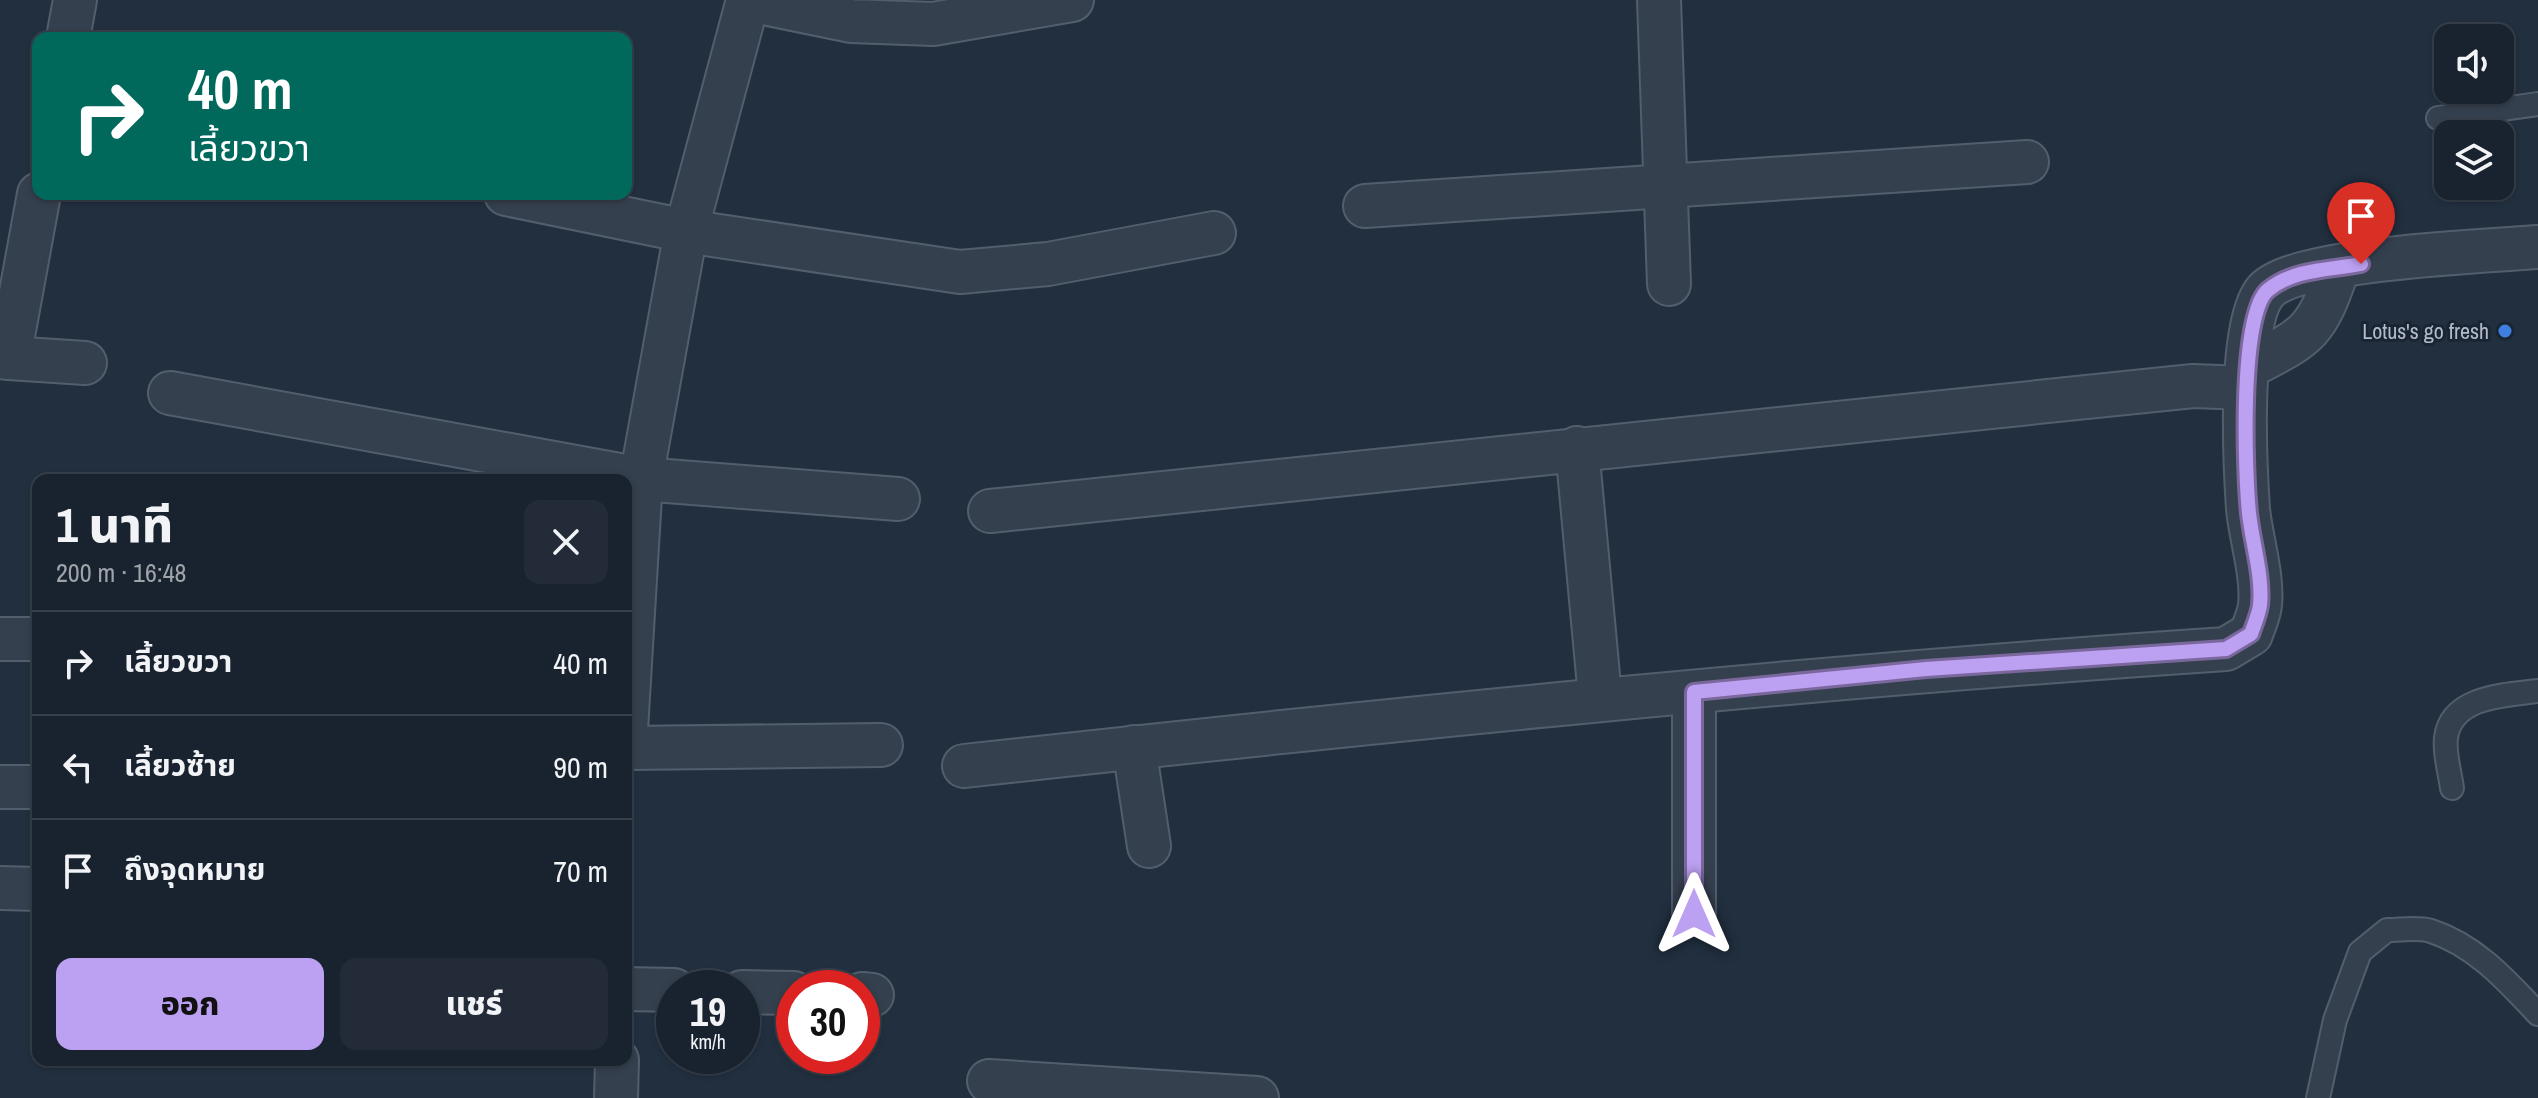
<!DOCTYPE html>
<html lang="th">
<meta charset="utf-8">
<style>
:root{--surface:#19232f;--page:#222b37;--text:#f1f3f6;--muted:#9fa4aa;--line:#37404b;--accent:#bca0f2}
body{margin:0;font-family:"Archivo Narrow","Noto Sans Thai",sans-serif;background:var(--page);color:var(--text);height:100vh;display:flex;flex-direction:column;font-size:30px;white-space:nowrap}
*{box-sizing:border-box;margin:0}
p{font-size:26px;color:var(--muted)}
.icon{flex:none;width:44px;height:44px;fill:none;stroke:currentColor;stroke-width:2;stroke-linecap:round;stroke-linejoin:round}
.map{position:relative;flex:1;overflow:hidden}
.panel{position:absolute;left:32px;top:474px;width:600px;height:592px;display:flex;flex-direction:column;background:var(--surface);border-radius:16px;box-shadow:0 2px 6px #0004,0 0 0 2px var(--line)}
.panel>*{flex:none}
.guide{position:absolute;left:32px;top:32px;width:600px;height:168px;border-radius:16px;box-shadow:0 2px 6px #0004,0 0 0 2px var(--line);background:#00695c;color:#fff;overflow:hidden}
.tools{position:absolute;left:2434px;top:24px;display:grid;gap:16px}
.tools a{display:grid;place-items:center;width:80px;height:80px;border-radius:16px;background:var(--surface);box-shadow:0 2px 6px #0004,0 0 0 2px var(--line);font-size:40px}
.speed{position:absolute;left:656px;top:970px;display:flex;gap:16px;font-size:40px;font-weight:700;text-align:center}
.speed>*{display:grid;place-content:center;width:104px;height:104px;border-radius:50%;background:var(--surface);box-shadow:0 2px 6px #0004,0 0 0 2px var(--line);line-height:1}
.speed small{font-size:20px;font-weight:400}
.speed .limit{border:12px solid #d22;background:#fff;color:#111}
.pin{position:absolute;display:grid;place-items:center;width:68px;height:68px;color:#fff;margin:-82px -34px;border-radius:50% 50% 50% 0;rotate:-45deg;box-shadow:0 0 8px #0007}
.pin .icon{rotate:45deg}
.me{position:absolute;width:88px;margin:-44px;rotate:0deg;stroke-linejoin:round;filter:drop-shadow(0 0 6px #0008)}
.turn{display:flex;align-items:center;gap:28px;height:168px;padding:0 24px;font-size:36px}
.turn .icon{width:104px;height:104px;stroke-width:2.5}
.turn b{display:block;font-size:56px;line-height:68px}
.round{display:grid;place-items:center;flex:none;width:84px;height:84px;border-radius:16px;background:var(--page)}
.overview{display:flex;align-items:center;justify-content:space-between;height:136px;padding:0 24px}
h1{font-size:48px;font-weight:800;line-height:60px}
.button{display:flex;gap:16px;margin-top:auto;padding:16px 24px}
.button a{flex:1;height:92px;border-radius:16px;background:var(--accent);color:#111;font-size:32px;font-weight:800;line-height:92px;text-align:center}
.button a+a{background:var(--page);color:var(--text)}
ul{padding:0;list-style:none}
li{display:flex;align-items:center;gap:24px;height:104px;padding:0 24px;border-top:2px solid var(--line)}
li div{flex:1}
li b{display:block;font-size:30px}
li em{font-style:normal}
.map>svg:first-child{display:block}
.lines{fill:none;stroke-linecap:round;stroke-linejoin:round}
.service-casing{stroke:#535e6d;stroke-width:26}
.minor-casing{stroke:#535e6d;stroke-width:46}
.service{stroke:#35404f;stroke-width:22}
.minor{stroke:#35404f;stroke-width:42}
.route-casing{stroke:#7a689d;stroke-width:20}
.route{stroke:#bca0f2;stroke-width:14}
.shop-dot{fill:#3f7fe0;stroke:#1a2534;stroke-width:3}
.labels{text-anchor:middle;stroke-width:6;stroke-linejoin:round;paint-order:stroke}
.poi-label{font-size:22px;fill:#b1bbca;stroke:#1a2534;text-anchor:end}
</style>
<div class="map">
<svg width="2538" height="1098" viewBox="0 0 2538 1098">
<rect width="100%" height="100%" fill="#212f3f"/>
<g class="lines">
<!-- service casing -->
<g class="service-casing">
<g id="service">
<path d="M2438,118L2538,104"/>
<path d="M2452,788C2450,773 2444,753 2446,738C2451,696 2506,695 2538,691"/>
<path d="M2318,1098L2335,1020L2360,952L2387,930C2401,930 2418,927 2431,931C2475,945 2507,981 2538,1014"/>
</g>
</g>
<!-- minor casing -->
<g class="minor-casing">
<g id="minor">
<path d="M749,0L851,21L933,24L1072,0"/>
<path d="M1659,0L1669,284"/>
<path d="M68,38L75,0"/>
<path d="M506,194L686,231L960,272L1048,264L1214,233"/>
<path d="M1365,206L2027,162"/>
<path d="M0,357L9,358L39,194"/>
<path d="M9,358L85,363"/>
<path d="M2248,367C2308,336 2316,334 2338,268"/>
<path d="M170,393L641,479L898,499"/>
<path d="M1577,448L1600,697"/>
<path d="M990,511L2193,386L2245,388"/>
<path d="M0,639H38"/>
<path d="M1694,692V914"/>
<path d="M626,730L641,479L686,231L748,0"/>
<path d="M1134,747L1149,846"/>
<path d="M626,748L881,745"/>
<path d="M964,766C1384,720 1804,677 2226,649L2251,634C2254,625 2259,615 2260,605C2263,575 2251,539 2248,509C2245,464 2238,325 2265,292C2293,258 2488,251 2538,247"/>
<path d="M0,787H38"/>
<path d="M0,888L38,889"/>
<path d="M626,989L674,990"/>
<path d="M742,992L794,993"/>
<path d="M862,994L872,995"/>
<path d="M989,1081L1257,1098"/>
<path d="M616,1098L617,1060"/>
</g>
</g>
<!-- service -->
<use href="#service" class="service"/>
<!-- minor -->
<use href="#minor" class="minor"/>
</g>
<g class="lines">
<!-- route casing -->
<g class="route-casing">
<path id="route" d="M1694,914V692L1926,669L2226,649L2251,634C2254,625 2259,614 2260,605C2263,576 2252,542 2249,513C2245,474 2239,314 2268,290C2293,269 2330,270 2361,264"/>
</g>
<!-- route -->
<use href="#route" class="route"/>
</g>
<!-- markers -->
<circle class="shop-dot" cx="2505" cy="331" r="8"/>
<g class="labels">
<!-- poi labels -->
<g class="poi-label">
<text x="2489" y="339">Lotus's go fresh</text>
</g>
</g>
</svg>
<div class="tools">
<a><svg class="icon" aria-label="sound" viewBox="0 0 24 24"><path d="M4 9h4l5-4v14l-5-4H4zM17 9q2 3 0 6"/></svg></a>
<a><svg class="icon" aria-label="layers" viewBox="0 0 24 24"><path d="M12 4l9 5-9 5-9-5zM3 14l9 5 9-5"/></svg></a>
</div>
<div class="speed"><div>19<small>km/h</small></div><div class="limit">30</div></div>
<div class="pin" style="left:2361px;top:264px;background:#d93025"><svg class="icon" aria-label="arrive" viewBox="0 0 24 24"><path d="M6 21V4h12l-3 4 3 4H6"/></svg></div>
<svg class="me" style="left:1694px;top:914px" viewBox="-20 -20 40 40"><path d="M0-17L14 15 0 8-14 15z" fill="#bca0f2" stroke="#fff" stroke-width="4"/></svg>
<div class="guide">
<div class="turn"><svg class="icon" aria-label="right" viewBox="0 0 24 24"><path d="M7 20v-9h11M14 6l5 5-5 5"/></svg><div><b>40 m</b>เลี้ยวขวา</div></div>
</div>
<section class="panel">
<div class="overview"><div><h1>1 นาที</h1><p>200 m · 16:48</p></div><a class="round"><svg class="icon" aria-label="close" viewBox="0 0 24 24"><path d="M6 6l12 12M18 6L6 18"/></svg></a></div>
<ul>
<li><svg class="icon" aria-label="right" viewBox="0 0 24 24"><path d="M7 20v-9h11M14 6l5 5-5 5"/></svg><div><b>เลี้ยวขวา</b></div><em>40 m</em></li>
<li><svg class="icon" aria-label="left" viewBox="0 0 24 24"><path d="M17 20v-9H6M10 6l-5 5 5 5"/></svg><div><b>เลี้ยวซ้าย</b></div><em>90 m</em></li>
<li><svg class="icon" aria-label="arrive" viewBox="0 0 24 24"><path d="M6 21V4h12l-3 4 3 4H6"/></svg><div><b>ถึงจุดหมาย</b></div><em>70 m</em></li>
</ul>
<div class="button"><a>ออก</a><a>แชร์</a></div>
</section>
</div>
